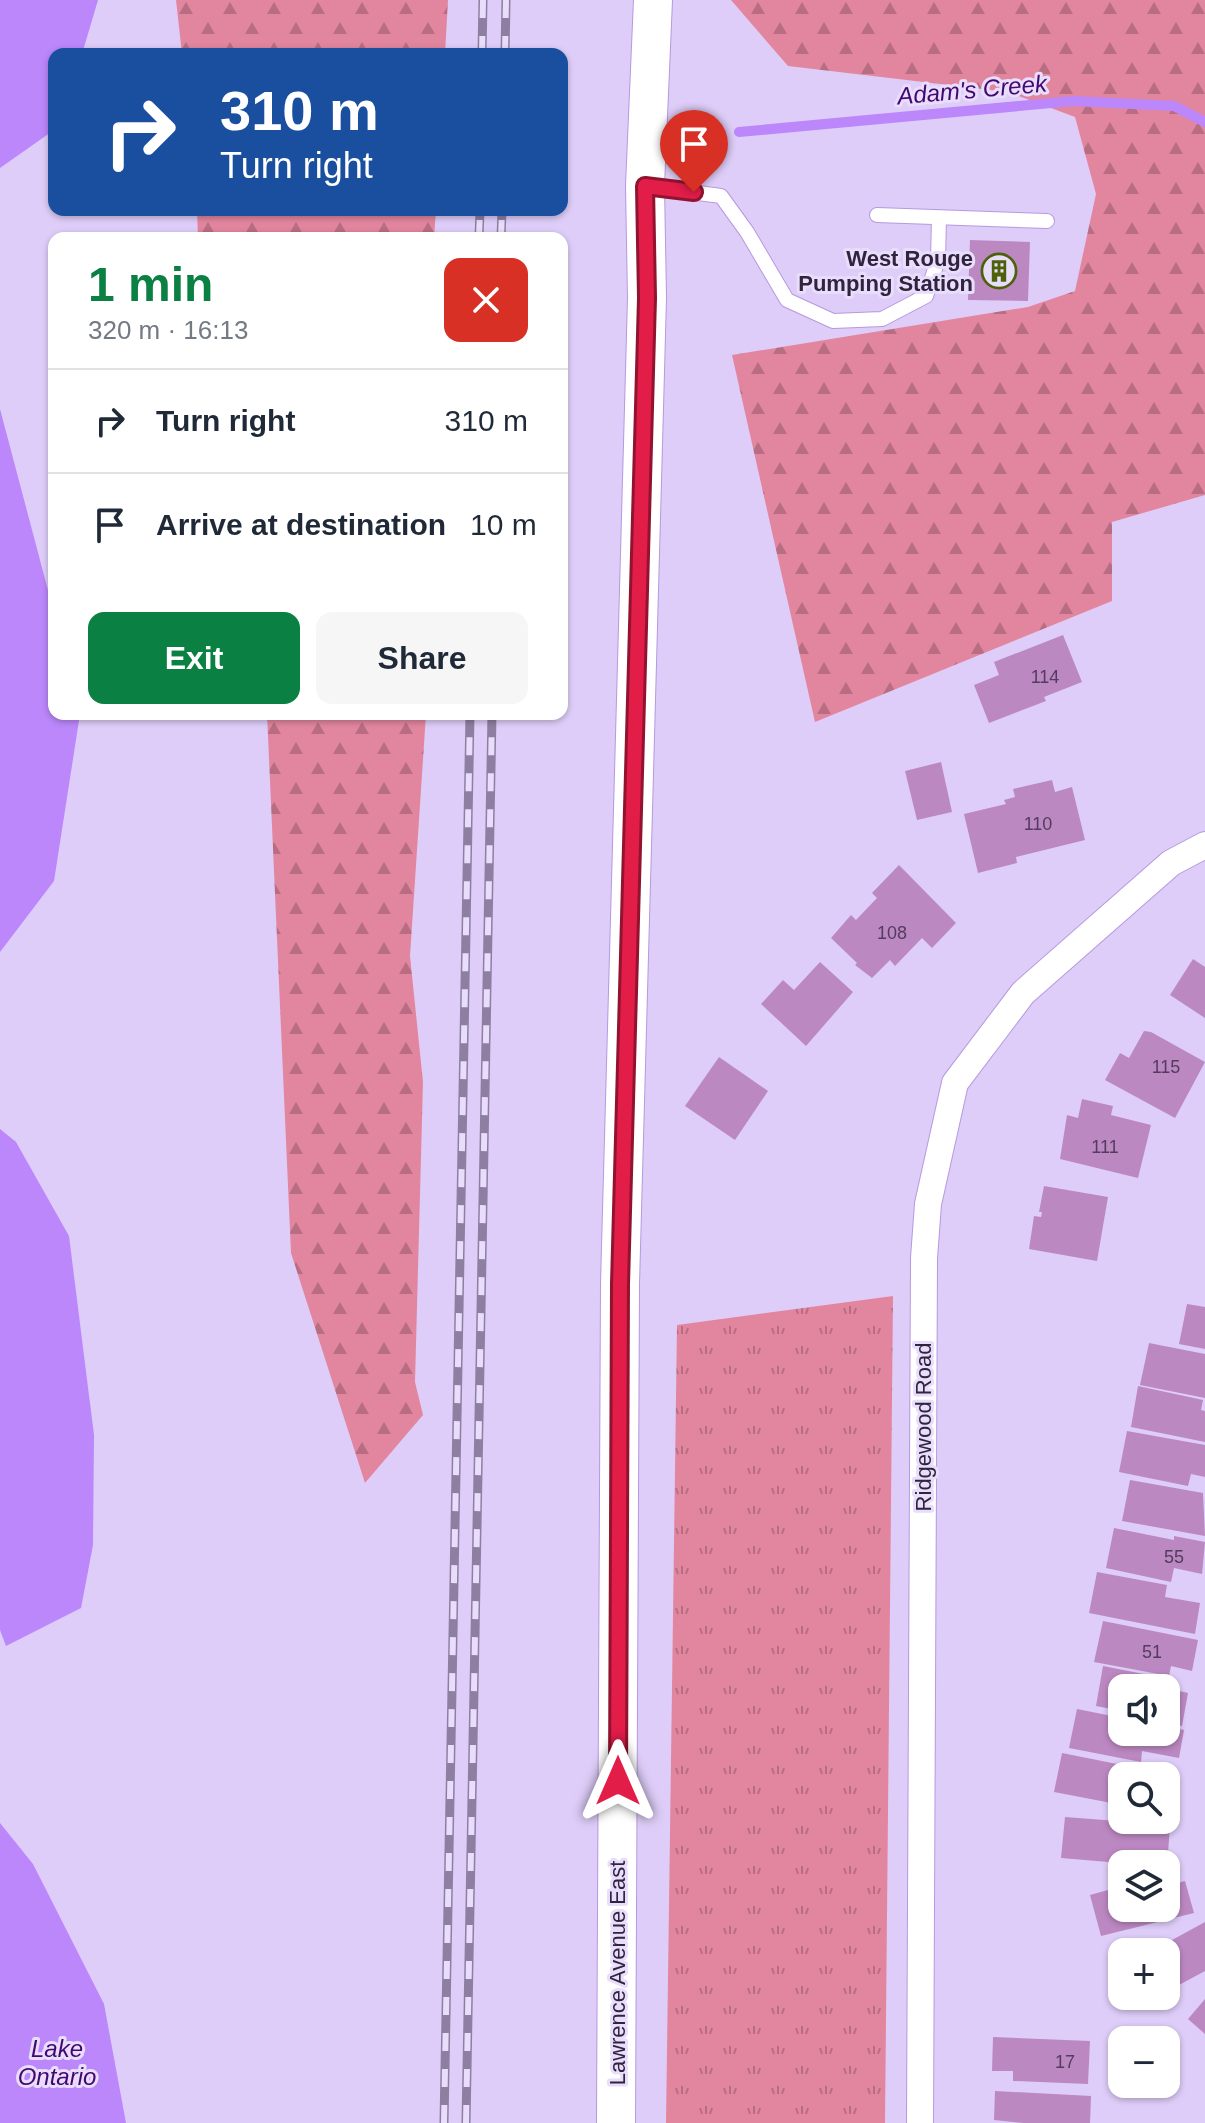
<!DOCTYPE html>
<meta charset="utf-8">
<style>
:root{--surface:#fff;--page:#f6f6f7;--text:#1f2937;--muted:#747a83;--line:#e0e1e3;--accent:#0b8043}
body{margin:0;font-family:Arial,sans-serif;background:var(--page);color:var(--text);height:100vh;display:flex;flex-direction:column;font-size:30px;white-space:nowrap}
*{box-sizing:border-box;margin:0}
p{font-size:26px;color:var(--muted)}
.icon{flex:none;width:44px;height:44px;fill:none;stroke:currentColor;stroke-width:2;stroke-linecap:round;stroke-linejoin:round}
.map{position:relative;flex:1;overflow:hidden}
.side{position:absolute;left:48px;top:232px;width:520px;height:488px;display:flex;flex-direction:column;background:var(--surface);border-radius:16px;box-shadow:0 2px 6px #0004}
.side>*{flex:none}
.top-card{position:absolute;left:48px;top:48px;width:520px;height:168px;border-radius:16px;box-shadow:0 2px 6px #0004;background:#1a4fa0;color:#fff;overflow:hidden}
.buttons{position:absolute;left:1108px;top:1674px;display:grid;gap:16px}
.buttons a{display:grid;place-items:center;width:72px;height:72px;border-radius:16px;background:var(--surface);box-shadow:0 2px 6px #0004;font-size:40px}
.pin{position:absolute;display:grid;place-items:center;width:68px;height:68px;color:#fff;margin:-82px -34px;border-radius:50% 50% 50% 0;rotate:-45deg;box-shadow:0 0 8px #0007}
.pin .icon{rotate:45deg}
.me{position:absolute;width:88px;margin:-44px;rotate:0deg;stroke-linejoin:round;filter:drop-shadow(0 0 6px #0008)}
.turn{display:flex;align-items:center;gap:28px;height:168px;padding:0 40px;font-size:36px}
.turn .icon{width:104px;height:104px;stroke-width:2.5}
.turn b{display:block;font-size:56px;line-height:68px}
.round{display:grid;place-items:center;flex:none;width:84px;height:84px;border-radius:16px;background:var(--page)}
.summary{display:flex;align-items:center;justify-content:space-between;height:136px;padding:0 40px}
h1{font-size:48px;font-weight:800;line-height:60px;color:var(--accent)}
.action{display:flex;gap:16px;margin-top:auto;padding:16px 40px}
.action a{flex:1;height:92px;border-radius:16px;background:var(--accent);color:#fff;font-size:32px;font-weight:800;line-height:92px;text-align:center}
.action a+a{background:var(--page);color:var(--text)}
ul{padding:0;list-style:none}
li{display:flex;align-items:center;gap:24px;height:104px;padding:0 40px;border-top:2px solid var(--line)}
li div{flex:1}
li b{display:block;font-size:30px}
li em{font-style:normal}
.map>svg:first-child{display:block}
.grass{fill:url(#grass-tufts)}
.forest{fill:url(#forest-firs)}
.water{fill:#bb87fb}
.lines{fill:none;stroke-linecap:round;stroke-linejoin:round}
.stream{stroke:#bb87fb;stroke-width:10}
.building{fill:#bc88c2}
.lane-casing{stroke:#b699de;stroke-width:16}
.street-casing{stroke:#b699de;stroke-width:28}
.secondary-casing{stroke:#b699de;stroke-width:40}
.lane{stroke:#fff;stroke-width:14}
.street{stroke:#fff;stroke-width:26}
.secondary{stroke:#fff;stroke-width:38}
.rail-casing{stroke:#8e7fa2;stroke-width:9}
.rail{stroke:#e8ddfa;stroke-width:6;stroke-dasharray:18;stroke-linecap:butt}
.route-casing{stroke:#92132f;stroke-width:20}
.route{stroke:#e11d48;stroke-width:14}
.labels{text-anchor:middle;stroke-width:6;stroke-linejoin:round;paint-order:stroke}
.number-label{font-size:18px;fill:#523c5f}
.poi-label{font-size:22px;font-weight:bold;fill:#2f233e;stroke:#e8ddfa;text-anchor:end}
.street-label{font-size:22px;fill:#2f233e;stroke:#e8ddfa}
.water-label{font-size:24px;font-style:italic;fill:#440772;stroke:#e8ddfa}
</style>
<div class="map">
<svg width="1205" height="2123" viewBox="0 0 1205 2123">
<defs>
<pattern id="grass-tufts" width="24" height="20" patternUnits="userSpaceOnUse" patternTransform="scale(2)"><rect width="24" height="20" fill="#e2869f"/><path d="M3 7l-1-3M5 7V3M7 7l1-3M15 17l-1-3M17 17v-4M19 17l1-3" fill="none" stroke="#b86d83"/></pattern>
<pattern id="forest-firs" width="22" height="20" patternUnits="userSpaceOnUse" patternTransform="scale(2)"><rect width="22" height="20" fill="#e2869f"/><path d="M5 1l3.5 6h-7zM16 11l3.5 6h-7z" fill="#b86d83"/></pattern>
</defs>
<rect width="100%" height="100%" fill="#decdf8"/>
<!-- grass -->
<path class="grass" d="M893,1296L885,2123H666L677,1325Z"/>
<!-- forest -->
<g class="forest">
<path d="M176,0H448L445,54H182Z"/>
<path d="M731,0H1205V495L1112,522V601L815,722L732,355L1028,307L1075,291L1096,194L1075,117L1008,92L788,66Z"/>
<path d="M197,210H436L434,238H198Z"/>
<path d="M267,714H426L410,956L423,1082L415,1382L423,1415L365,1483L291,1253Z"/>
</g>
<!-- water -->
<g class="water">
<path d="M0,0H98L82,54H54V130L0,168Z"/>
<path d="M0,409L54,613V714H80L54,881L0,952Z"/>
<path d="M0,1129L16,1142L69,1236L94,1435L93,1545L81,1608L6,1646L0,1630Z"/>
<path d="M0,1823L33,1864L104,2004L126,2123H0Z"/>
</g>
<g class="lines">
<!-- stream -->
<path class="stream" d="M739,132L1073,101L1174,106L1205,122"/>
</g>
<!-- building -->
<g class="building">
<path d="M970,240L1030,242L1028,301L968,300Z"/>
<path d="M1063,635L1082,682L1044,697L1046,701L989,723L974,685L999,675L994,662Z"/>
<path d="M941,762L952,812L917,820L905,771Z"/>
<path d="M1052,780L1055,792L1072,787L1085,840L1016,857L1017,863L978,873L964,814L1006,804L1004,800L1015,797L1013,789Z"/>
<path d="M899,865L956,923L932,948L922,938L895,966L890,960L872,978L855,965L857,963L831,938L851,915L856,920L877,898L872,893Z"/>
<path d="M1193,959L1205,967V1018L1170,995Z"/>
<path d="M820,962L853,992L806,1046L761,1004L783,980L794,990Z"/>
<path d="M1144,1031L1151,1032L1205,1062L1175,1118L1105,1080L1120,1053L1129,1058Z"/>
<path d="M719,1057L768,1091L735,1140L685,1106Z"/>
<path d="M1082,1099L1113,1106L1111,1115L1151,1125L1138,1178L1060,1159L1067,1115L1078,1118Z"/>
<path d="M1044,1186L1108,1197L1097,1261L1029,1249L1034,1216L1041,1217L1042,1212H1039Z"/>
<path d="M1187,1304L1205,1307V1349L1179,1344Z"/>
<path d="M1149,1343L1205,1354V1398L1140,1385Z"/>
<path d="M1138,1386L1203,1400L1201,1410L1205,1411V1442L1131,1427Z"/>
<path d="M1127,1431L1205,1445V1477L1191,1474L1188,1486L1119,1472Z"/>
<path d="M1130,1480L1203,1493L1205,1536L1122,1521Z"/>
<path d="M1114,1528L1174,1540V1536L1205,1542L1202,1574L1174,1568L1171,1582L1106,1568Z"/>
<path d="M1097,1572L1167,1585L1165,1597L1200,1603L1195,1634L1089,1613Z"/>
<path d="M1103,1621L1198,1640L1192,1671L1171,1666L1169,1676L1094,1662Z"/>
<path d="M1103,1666L1159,1677L1157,1688H1122V1711L1096,1706Z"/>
<path d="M1166,1688L1188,1693L1182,1726L1166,1723Z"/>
<path d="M1077,1709L1122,1718V1732H1166V1726L1184,1730L1179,1758L1142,1751L1141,1762L1069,1748Z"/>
<path d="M1062,1753L1147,1770L1146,1776H1122V1805L1054,1792Z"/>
<path d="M1166,1786L1175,1788L1167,1824L1166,1823Z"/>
<path d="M1065,1817L1170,1825L1168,1854L1133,1851L1132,1864L1061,1858Z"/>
<path d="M1185,1881L1194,1913L1101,1936L1090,1895L1122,1886V1908H1166V1886Z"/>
<path d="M1205,1922V1971L1166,1992V1952H1150Z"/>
<path d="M1205,1999V2034L1188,2019Z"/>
<path d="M993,2037L1090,2041L1088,2084L1013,2081V2071H992Z"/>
<path d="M995,2091L1091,2096L1090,2123H1023L994,2120Z"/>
</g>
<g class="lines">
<!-- lane casing -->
<g class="lane-casing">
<g id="lane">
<path d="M645,186L721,196L747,232L787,300L833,321L882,319L926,296L938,260L939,218"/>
<path d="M877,215L1047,221"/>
</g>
</g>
<!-- street casing -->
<g class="street-casing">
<path id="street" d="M920,2123L924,1258L928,1204L955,1083L1023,993L1171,863L1205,845"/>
</g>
<!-- secondary casing -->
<g class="secondary-casing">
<path id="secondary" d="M616,2123L620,1284L647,298L645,186L653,0"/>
</g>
<!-- lane -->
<use href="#lane" class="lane"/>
<!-- street -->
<use href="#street" class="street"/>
<!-- secondary -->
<use href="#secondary" class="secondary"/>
<!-- rail casing -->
<g class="rail-casing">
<g id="rail">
<path d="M482,54L483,0"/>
<path d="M505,54L506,0"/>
<path d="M479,238L480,210"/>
<path d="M501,238L502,210"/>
<path d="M444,2123L470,714"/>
<path d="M466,2123L492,714"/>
</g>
</g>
<!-- rail -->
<use href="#rail" class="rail"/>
</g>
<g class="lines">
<!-- route casing -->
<g class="route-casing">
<path id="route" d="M618,1781L620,1284L647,298L645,186L694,192"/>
</g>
<!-- route -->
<use href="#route" class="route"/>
</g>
<!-- icons -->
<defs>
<g id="building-ring" transform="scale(1.8)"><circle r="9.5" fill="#e8ddfa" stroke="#4d610a" stroke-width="1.5"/><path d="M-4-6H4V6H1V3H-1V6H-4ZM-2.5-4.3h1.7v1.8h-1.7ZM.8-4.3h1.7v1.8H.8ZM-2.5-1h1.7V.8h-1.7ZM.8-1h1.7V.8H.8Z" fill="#4d610a"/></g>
</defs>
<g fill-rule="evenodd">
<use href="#building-ring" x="999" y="271"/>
</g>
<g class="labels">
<!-- number labels -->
<g class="number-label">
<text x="1045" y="683">114</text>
<text x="1038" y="830">110</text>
<text x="892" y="939">108</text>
<text x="1166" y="1073">115</text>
<text x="1105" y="1153">111</text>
<text x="1174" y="1563">55</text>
<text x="1152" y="1658">51</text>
<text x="1065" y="2068">17</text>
</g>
<!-- poi labels -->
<g class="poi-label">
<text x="973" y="266">West Rouge<tspan x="973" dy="25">Pumping Station</tspan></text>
</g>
<!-- street labels -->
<g class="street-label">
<text transform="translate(923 1427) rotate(-90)" y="8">Ridgewood Road</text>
<text transform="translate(617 1973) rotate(-90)" y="8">Lawrence Avenue East</text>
</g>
<!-- water labels -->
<g class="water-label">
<text transform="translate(972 90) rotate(-5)" y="8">Adam's Creek</text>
<text x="57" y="2057">Lake<tspan x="57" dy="28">Ontario</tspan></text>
</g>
</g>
</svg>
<div class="buttons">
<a><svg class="icon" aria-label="sound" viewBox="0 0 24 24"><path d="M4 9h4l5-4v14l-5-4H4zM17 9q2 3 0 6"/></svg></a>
<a><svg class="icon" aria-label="search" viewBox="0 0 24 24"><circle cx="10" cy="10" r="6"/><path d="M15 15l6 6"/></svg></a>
<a><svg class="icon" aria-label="layers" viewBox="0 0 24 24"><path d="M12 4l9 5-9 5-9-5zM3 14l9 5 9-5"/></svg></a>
<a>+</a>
<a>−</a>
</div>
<div class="pin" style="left:694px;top:192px;background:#d93025"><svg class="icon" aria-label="arrive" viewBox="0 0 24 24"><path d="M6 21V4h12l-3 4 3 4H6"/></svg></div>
<svg class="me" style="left:618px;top:1781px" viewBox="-20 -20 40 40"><path d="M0-17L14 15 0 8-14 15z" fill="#e11d48" stroke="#fff" stroke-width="4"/></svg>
<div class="top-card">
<div class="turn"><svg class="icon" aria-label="right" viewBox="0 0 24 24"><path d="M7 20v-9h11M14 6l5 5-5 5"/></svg><div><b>310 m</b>Turn right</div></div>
</div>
<section class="side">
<div class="summary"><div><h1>1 min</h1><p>320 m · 16:13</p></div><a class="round" style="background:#d93025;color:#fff"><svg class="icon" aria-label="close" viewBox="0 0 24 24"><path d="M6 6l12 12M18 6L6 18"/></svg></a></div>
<ul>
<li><svg class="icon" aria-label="right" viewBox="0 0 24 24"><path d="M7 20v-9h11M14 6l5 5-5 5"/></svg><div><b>Turn right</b></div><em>310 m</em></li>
<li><svg class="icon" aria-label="arrive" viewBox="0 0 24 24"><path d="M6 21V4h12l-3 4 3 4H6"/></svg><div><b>Arrive at destination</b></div><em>10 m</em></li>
</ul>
<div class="action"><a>Exit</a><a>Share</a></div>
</section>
</div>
